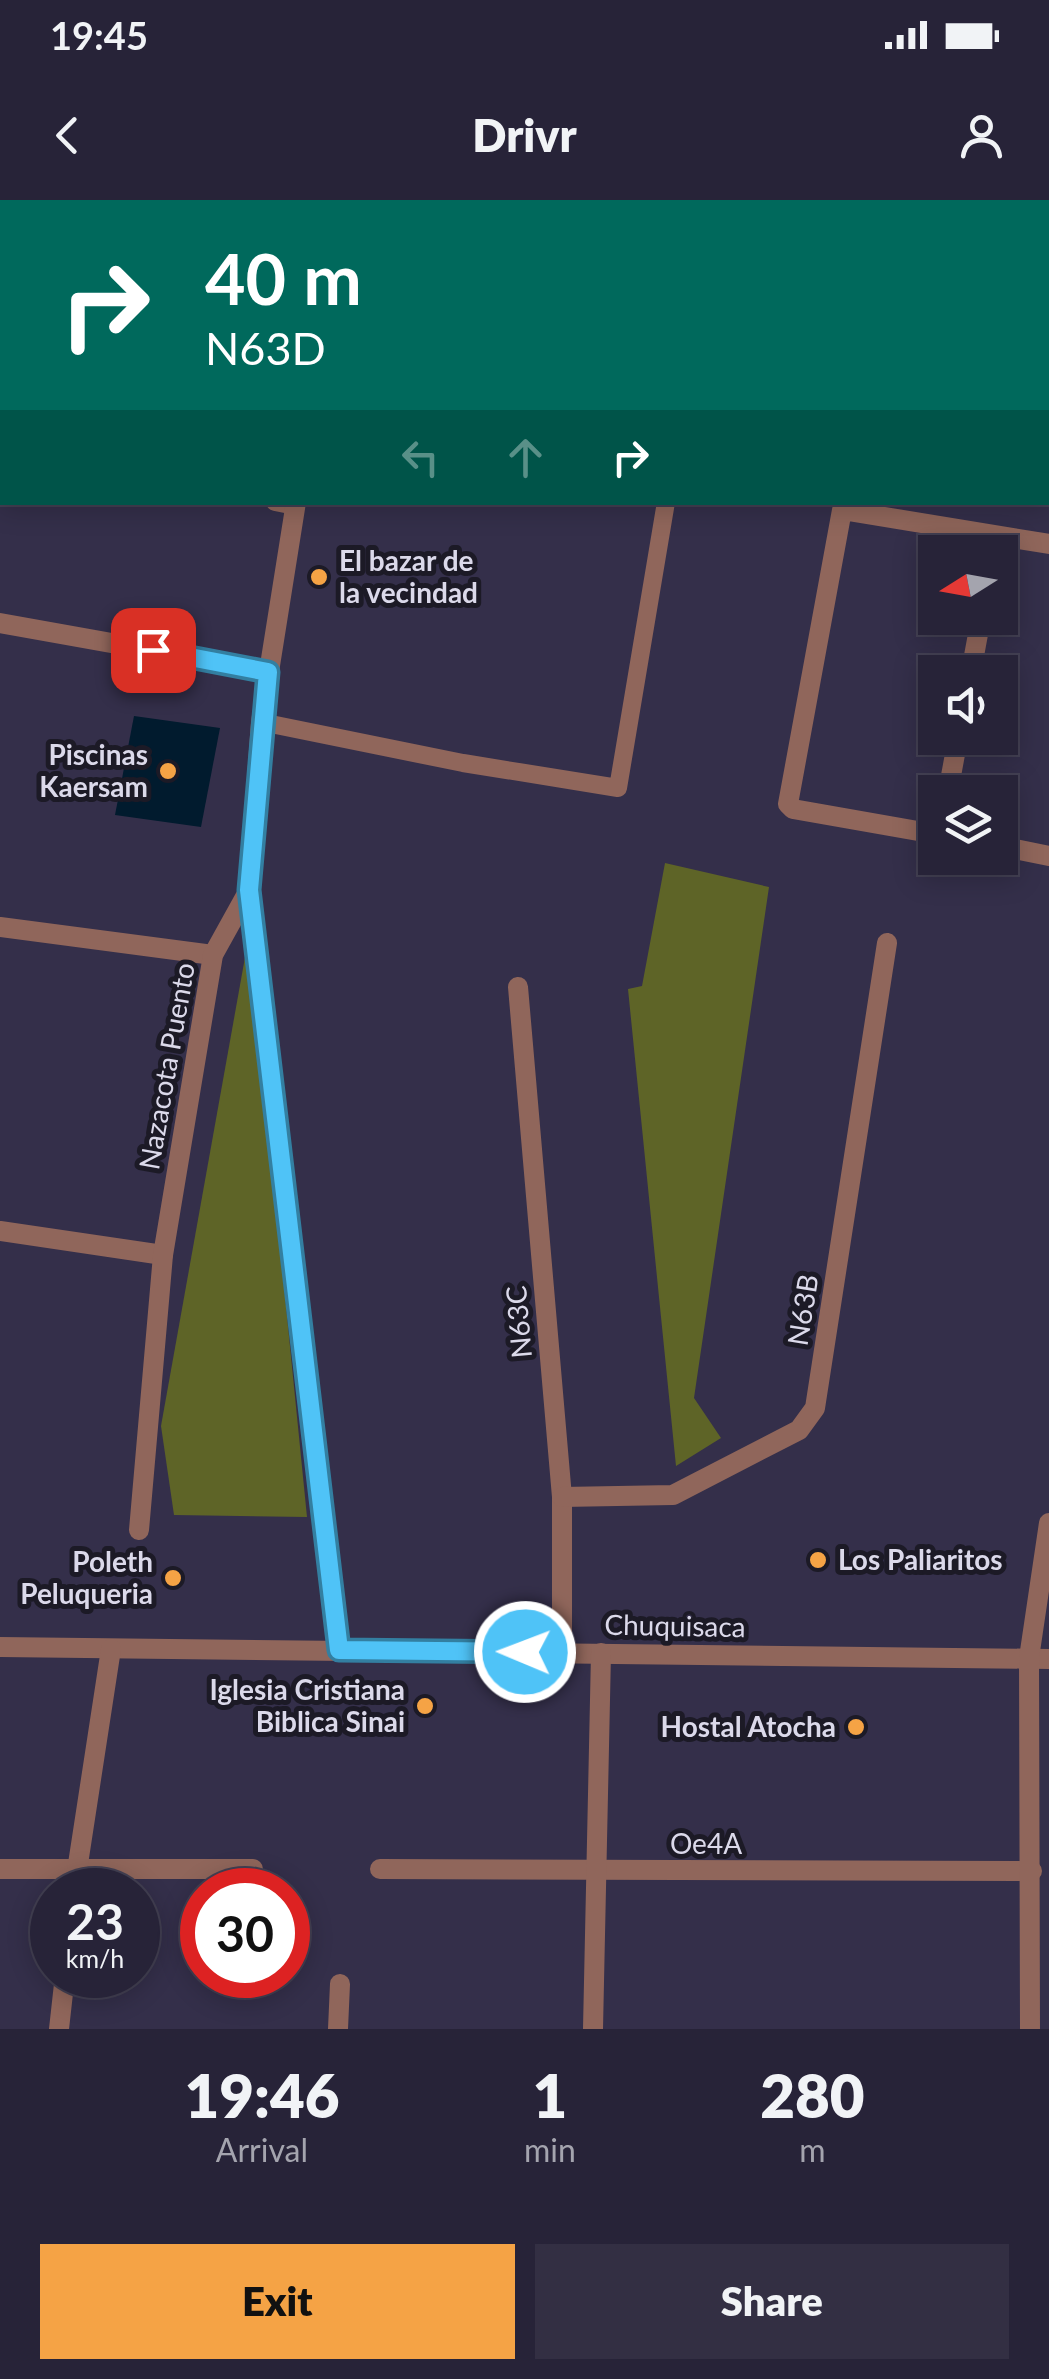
<!DOCTYPE html>
<style>
:root{--surface:#272338;--page:#332f43;--text:#f1f3f6;--muted:#a4a4ae;--line:#434053;--accent:#f5a345}
body{margin:0;font-family:Lato,sans-serif;background:var(--page);color:var(--text);height:100vh;display:flex;flex-direction:column;font-size:38px;white-space:nowrap}
*{box-sizing:border-box;margin:0}
p{font-size:32px;color:var(--muted)}
.icon{flex:none;width:55px;height:55px;fill:none;stroke:currentColor;stroke-width:2;stroke-linecap:round;stroke-linejoin:round}
.map{position:relative;height:1829px;overflow:hidden}
.drawer{display:flex;flex-direction:column;background:var(--surface);flex:1}
.drawer>*{flex:none}
.banner{position:absolute;left:0px;top:0px;width:1050px;height:305px;box-shadow:0 5px 25px #0003,0 0 0 2px var(--line);background:#00695c;color:#fff;overflow:hidden}
.needle{width:65px;rotate:259deg}
.tools{position:absolute;left:918px;top:335px;display:grid;gap:20px}
.tools a{display:grid;place-items:center;width:100px;height:100px;border-radius:0px;background:var(--surface);box-shadow:0 5px 25px #0003,0 0 0 2px var(--line);font-size:50px}
.speed{position:absolute;left:30px;top:1668px;display:flex;gap:20px;font-size:50px;font-weight:700;text-align:center}
.speed>*{display:grid;place-content:center;width:130px;height:130px;border-radius:50%;background:var(--surface);box-shadow:0 5px 25px #0003,0 0 0 2px var(--line);line-height:1}
.speed small{font-size:25px;font-weight:400}
.speed .limit{border:15px solid #d22;background:#fff;color:#111}
.pin{position:absolute;display:grid;place-items:center;width:85px;height:85px;color:#fff;margin:-42px;border-radius:20px;box-shadow:0 5px 15px #0006}
.me{position:absolute;width:110px;margin:-55px;rotate:271deg;stroke-linejoin:round;filter:drop-shadow(0 0 8px #0008)}
.turn{display:flex;align-items:center;gap:35px;height:210px;padding:0 40px;font-size:45px}
.turn .icon{width:130px;height:130px;stroke-width:2.5}
.turn b{display:block;font-size:70px;line-height:85px}
.lanes{display:flex;align-items:center;height:95px;padding:0 40px;background:#0003;justify-content:center;gap:50px;direction:ltr}
.lanes .off{opacity:.35}
.eta{display:flex;justify-content:space-evenly;align-items:center;height:170px;text-align:center}
.eta b{font-size:60px;font-weight:800;line-height:70px}
.button{display:flex;gap:20px;margin-top:auto;padding:20px 40px}
.button a{flex:1;height:115px;border-radius:0px;background:var(--accent);color:#111;font-size:40px;font-weight:800;line-height:115px;text-align:center}
.button a+a{background:var(--page);color:var(--text)}
.status{display:flex;justify-content:space-between;align-items:center;height:70px;padding:0 50px;background:var(--surface);direction:ltr}
.status svg{height:28px;fill:currentColor}
header{display:flex;justify-content:space-between;align-items:center;height:130px;padding:0 40px;background:var(--surface);font-size:45px;font-weight:800}
.map>svg:first-child{display:block}
.green{fill:#5e6427}
.water{fill:#011b2e}
.lines{fill:none;stroke-linecap:round;stroke-linejoin:round}
.lane{stroke:#90665b;stroke-width:18}
.street{stroke:#90665b;stroke-width:20}
.route-casing{stroke:#337fa1;stroke-width:25}
.route{stroke:#4fc3f7;stroke-width:18}
.poi-dot{fill:#f5a345;stroke:#1c1a26;stroke-width:4}
.labels{text-anchor:middle;stroke-width:10;stroke-linejoin:round;paint-order:stroke}
.poi-label{font-size:28px;font-weight:bold;fill:#dbd9ea;stroke:#1c1a26;text-anchor:end}
.street-label{font-size:28px;fill:#dbd9ea;stroke:#1c1a26}
</style>
<div class="status"><b>19:45</b><svg viewBox="0 0 49 12"><path d="M0 12V9h3v3zM5 12V6h3v6zM10 12V3h3v9zM15 12V0h3v12zM26 1h20v11H26zM47 4h2v5h-2z"/></svg></div>
<header><svg class="icon" aria-label="back" viewBox="0 0 24 24"><path d="M15 5l-7 7 7 7"/></svg>Drivr<svg class="icon" aria-label="person" viewBox="0 0 24 24"><circle cx="12" cy="8" r="4"/><path d="M4 21q1-7 8-7t8 7"/></svg></header>
<div class="map">
<svg width="1049" height="1829" viewBox="0 0 1049 1829">
<rect width="100%" height="100%" fill="#342f4a"/>
<!-- green -->
<g class="green">
<path d="M665,663L769,687L694,1198L721,1238L676,1266L628,789L642,786Z"/>
<path d="M249,735L307,1317L174,1315L161,1226Z"/>
</g>
<!-- water -->
<path class="water" d="M134,516L220,528L201,627L115,615Z"/>
<g class="lines">
<!-- lane -->
<g class="lane">
<path d="M0,57H2"/>
<path d="M0,254H2"/>
<path d="M275,302L295,306"/>
<path d="M261,522L463,563L618,588L666,302"/>
</g>
<!-- street -->
<g class="street">
<path d="M928,0L948,2"/>
<path d="M344,2V0"/>
<path d="M661,2L662,0"/>
<path d="M1048,15H1049"/>
<path d="M1048,230H1049"/>
<path d="M0,423L268,471"/>
<path d="M971,472L981,418"/>
<path d="M948,592L958,538"/>
<path d="M935,634L793,609L788,604L842,310L1049,344"/>
<path d="M1000,646L1049,656"/>
<path d="M249,690L339,1450"/>
<path d="M0,727L213,755"/>
<path d="M518,787L562,1297V1452"/>
<path d="M0,1031L163,1055"/>
<path d="M562,1297L673,1295L799,1230L815,1208L887,743"/>
<path d="M139,1330L163,1055L213,755L249,690L261,522L296,302"/>
<path d="M0,1447L1049,1459"/>
<path d="M0,1669H253"/>
<path d="M380,1669L1032,1671"/>
<path d="M74,1690L111,1449"/>
<path d="M59,1829L65,1775"/>
<path d="M338,1829L340,1784"/>
<path d="M593,1829L601,1453"/>
<path d="M1030,1829L1029,1458L1049,1323"/>
</g>
</g>
<g class="lines">
<!-- route casing -->
<g class="route-casing">
<path id="route" d="M153,450L268,472L249,690L339,1450L525,1452"/>
</g>
<!-- route -->
<use href="#route" class="route"/>
</g>
<!-- markers -->
<g class="poi-dot">
<circle cx="319" cy="377" r="10"/>
<circle cx="168" cy="571" r="10"/>
<circle cx="818" cy="1360" r="10"/>
<circle cx="173" cy="1378" r="10"/>
<circle cx="425" cy="1506" r="10"/>
<circle cx="856" cy="1527" r="10"/>
</g>
<g class="labels">
<!-- poi labels -->
<g class="poi-label">
<text x="339" y="371" text-anchor="start">El bazar de<tspan x="339" dy="32">la vecindad</tspan></text>
<text x="148" y="565">Piscinas<tspan x="148" dy="32">Kaersam</tspan></text>
<text x="838" y="1370" text-anchor="start">Los Paliaritos</text>
<text x="153" y="1372">Poleth<tspan x="153" dy="32">Peluqueria</tspan></text>
<text x="405" y="1500">Iglesia Cristiana<tspan x="405" dy="32">Biblica Sinai</tspan></text>
<text x="836" y="1537">Hostal Atocha</text>
</g>
<!-- street labels -->
<g class="street-label">
<text transform="translate(167 866) rotate(-80)" y="10">Nazacota Puento</text>
<text transform="translate(803 1110) rotate(-81)" y="10">N63B</text>
<text transform="translate(519 1122) rotate(-95)" y="10">N63C</text>
<text transform="translate(675 1426) rotate(1)" y="10">Chuquisaca</text>
<text x="706" y="1654">Oe4A</text>
</g>
</g>
</svg>
<div class="tools">
<a><svg class="needle" viewBox="-14 -14 28 28"><path d="M0-13l5 13h-10z" fill="#e53935"/><path d="M0 13l5-13h-10z" fill="#a4a4ae"/></svg></a>
<a><svg class="icon" aria-label="sound" viewBox="0 0 24 24"><path d="M4 9h4l5-4v14l-5-4H4zM17 9q2 3 0 6"/></svg></a>
<a><svg class="icon" aria-label="layers" viewBox="0 0 24 24"><path d="M12 4l9 5-9 5-9-5zM3 14l9 5 9-5"/></svg></a>
</div>
<div class="speed"><div>23<small>km/h</small></div><div class="limit">30</div></div>
<div class="pin" style="left:153px;top:450px;background:#d93025"><svg class="icon" aria-label="arrive" viewBox="0 0 24 24"><path d="M6 21V4h12l-3 4 3 4H6"/></svg></div>
<svg class="me" style="left:525px;top:1452px" viewBox="-20 -20 40 40"><circle r="17" fill="#4fc3f7" stroke="#fff" stroke-width="3"/><path d="M0-11L8 9 0 5-8 9z" fill="#fff"/></svg>
<div class="banner">
<div class="turn"><svg class="icon" aria-label="right" viewBox="0 0 24 24"><path d="M7 20v-9h11M14 6l5 5-5 5"/></svg><div><b>40 m</b>N63D</div></div>
<div class="lanes"><svg class="icon off" aria-label="left" viewBox="0 0 24 24"><path d="M17 20v-9H6M10 6l-5 5 5 5"/></svg><svg class="icon off" aria-label="ahead" viewBox="0 0 24 24"><path d="M12 20V5M6 11l6-6 6 6"/></svg><svg class="icon" aria-label="right" viewBox="0 0 24 24"><path d="M7 20v-9h11M14 6l5 5-5 5"/></svg></div>
</div>
</div>
<section class="drawer">
<div class="eta">
<div><b>19:46</b><p>Arrival</p></div>
<div><b>1</b><p>min</p></div>
<div><b>280</b><p>m</p></div>
</div>
<div class="button"><a>Exit</a><a>Share</a></div>
</section>
